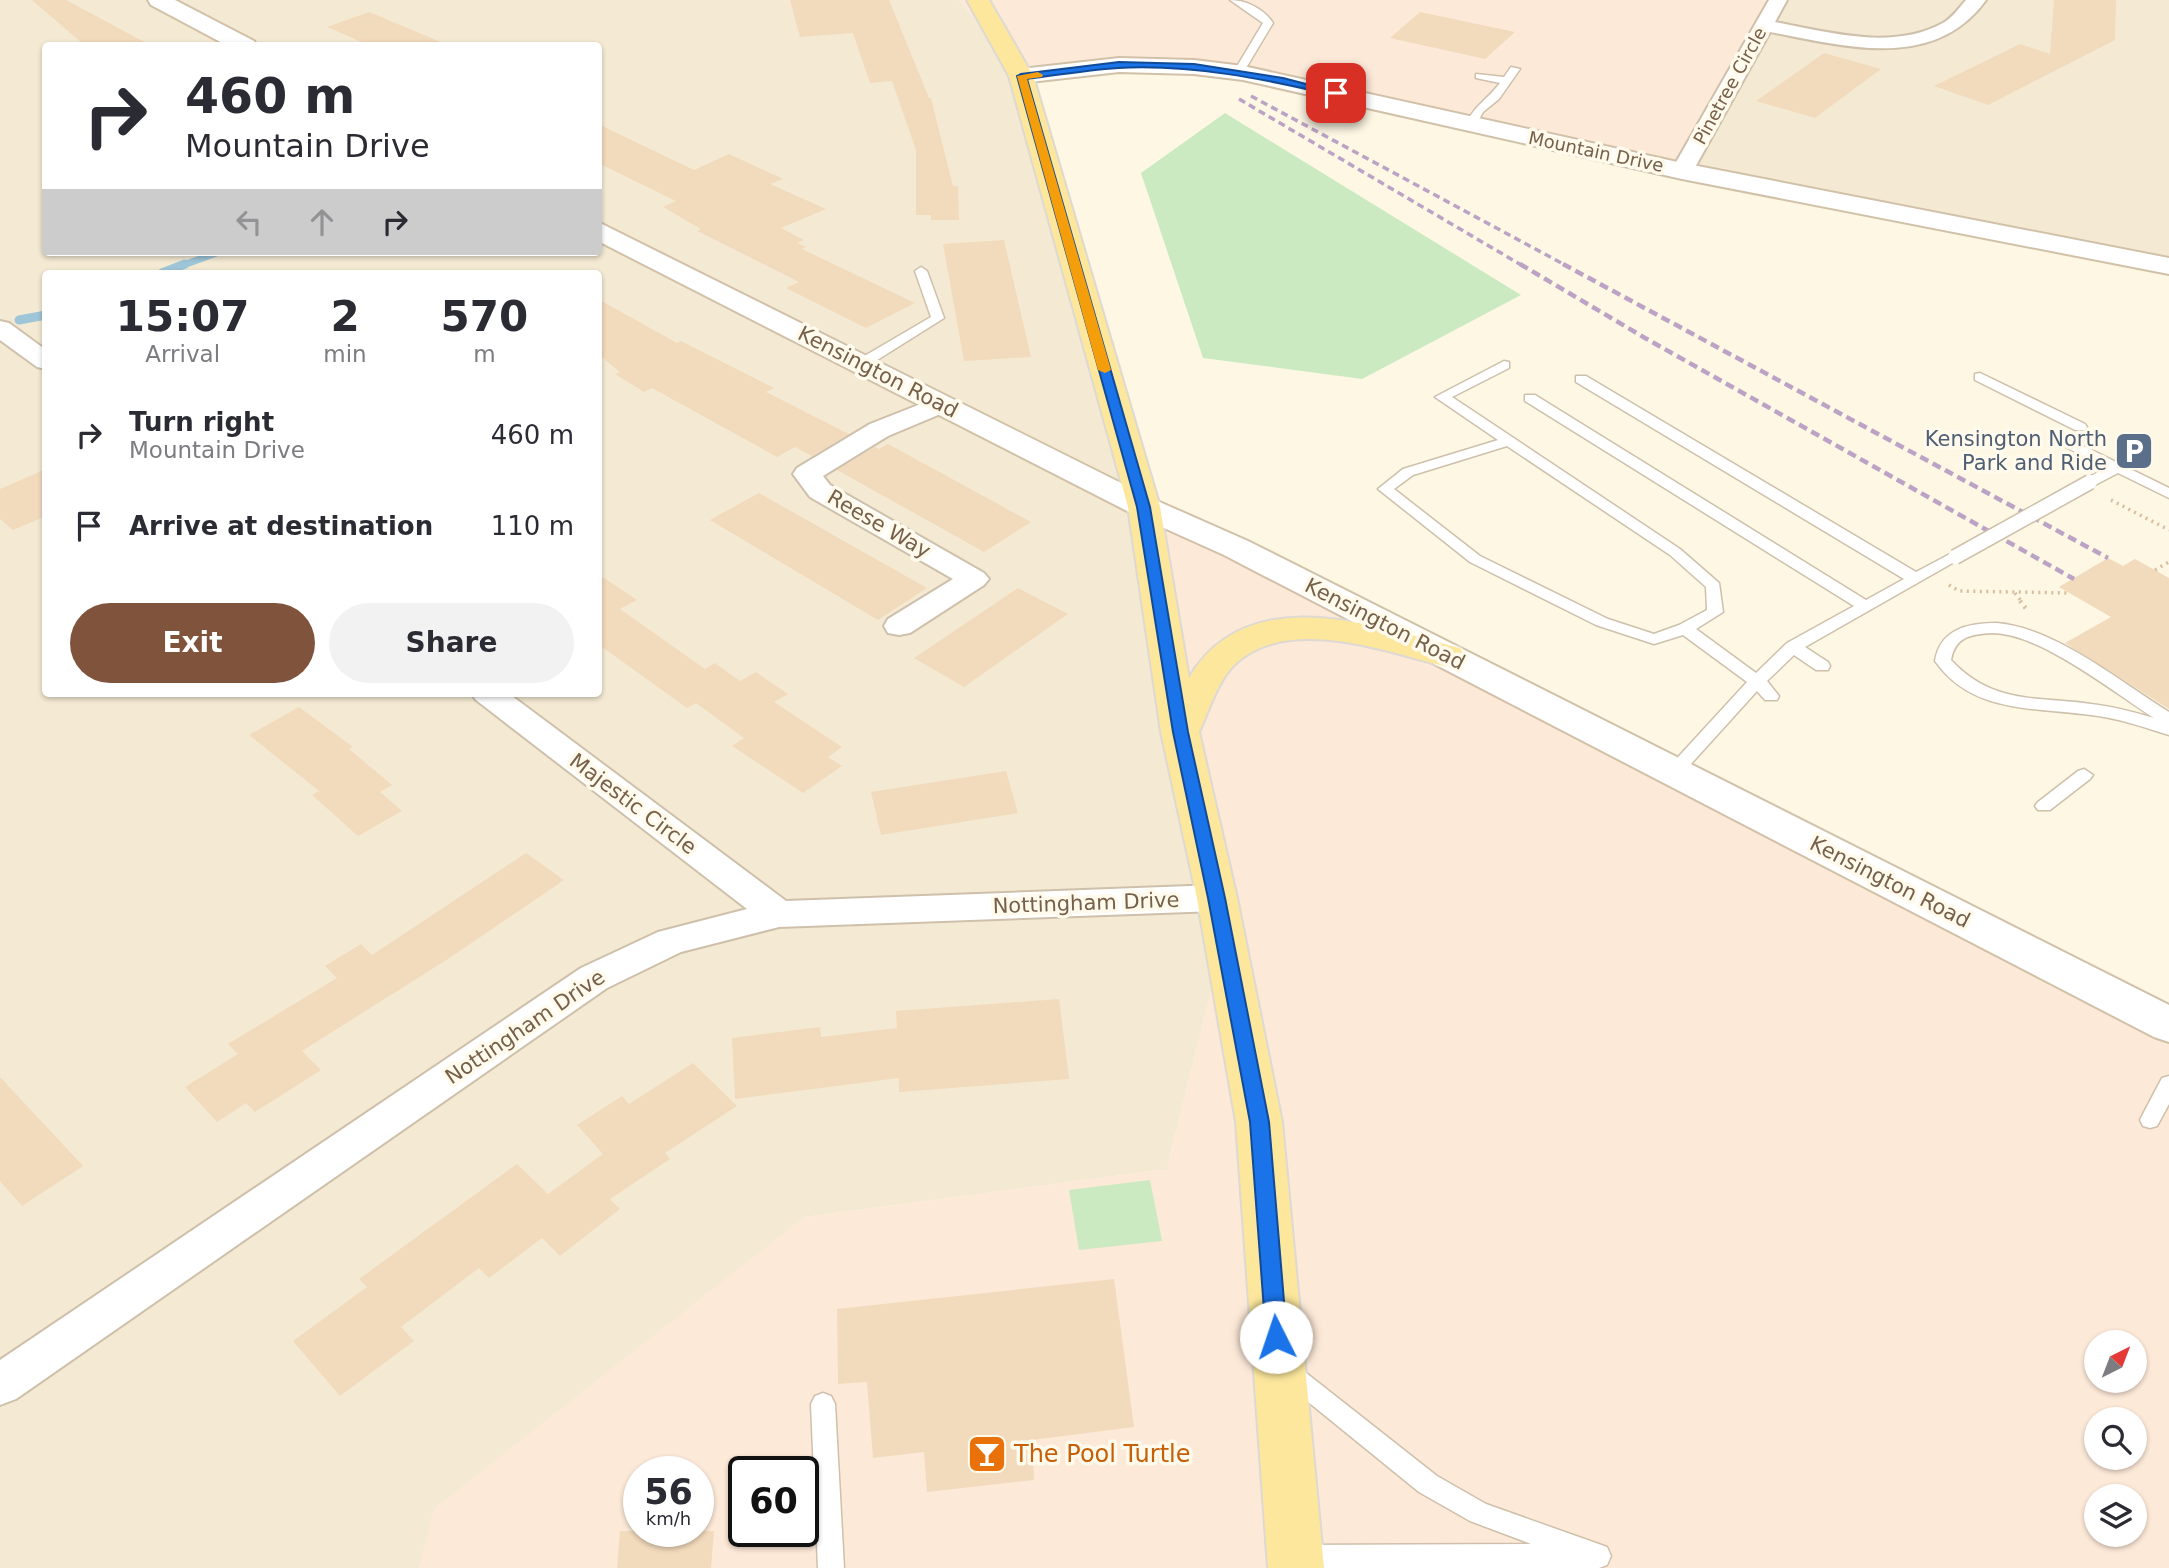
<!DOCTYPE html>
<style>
:root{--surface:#fff;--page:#f2f2f3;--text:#2b2b33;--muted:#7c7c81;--accent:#80543c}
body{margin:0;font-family:"DejaVu Sans",sans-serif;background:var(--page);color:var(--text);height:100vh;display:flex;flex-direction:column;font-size:26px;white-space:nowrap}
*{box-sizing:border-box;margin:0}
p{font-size:23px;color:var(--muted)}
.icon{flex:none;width:38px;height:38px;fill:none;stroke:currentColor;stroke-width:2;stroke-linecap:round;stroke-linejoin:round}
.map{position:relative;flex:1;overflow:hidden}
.panel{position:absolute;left:42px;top:270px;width:560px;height:427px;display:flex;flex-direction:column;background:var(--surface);border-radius:7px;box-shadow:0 2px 5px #0004}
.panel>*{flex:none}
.hud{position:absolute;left:42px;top:42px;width:560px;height:214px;border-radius:7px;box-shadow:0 2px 5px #0004;background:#fff;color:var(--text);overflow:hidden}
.needle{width:46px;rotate:42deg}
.tools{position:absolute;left:2084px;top:1330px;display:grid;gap:14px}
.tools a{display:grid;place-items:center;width:63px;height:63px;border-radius:50%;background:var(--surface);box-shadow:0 2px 5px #0004;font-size:35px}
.speed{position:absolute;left:623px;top:1456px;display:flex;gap:14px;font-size:35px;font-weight:700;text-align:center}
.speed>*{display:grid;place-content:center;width:91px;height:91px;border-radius:50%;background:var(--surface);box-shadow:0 2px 5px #0004;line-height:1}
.speed small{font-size:18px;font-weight:400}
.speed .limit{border:4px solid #111;border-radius:10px;background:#fff;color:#111}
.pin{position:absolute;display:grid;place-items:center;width:60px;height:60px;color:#fff;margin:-30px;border-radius:14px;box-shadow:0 4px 10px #0006}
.me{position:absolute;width:77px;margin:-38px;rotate:356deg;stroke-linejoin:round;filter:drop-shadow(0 0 5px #0008)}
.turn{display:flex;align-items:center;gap:24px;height:147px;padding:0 28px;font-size:32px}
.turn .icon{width:91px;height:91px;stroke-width:2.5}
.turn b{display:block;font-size:49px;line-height:60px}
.lanes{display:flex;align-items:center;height:66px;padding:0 28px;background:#0003;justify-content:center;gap:35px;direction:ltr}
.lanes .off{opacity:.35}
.eta{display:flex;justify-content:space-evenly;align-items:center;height:119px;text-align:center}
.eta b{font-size:42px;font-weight:700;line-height:49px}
.action{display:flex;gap:14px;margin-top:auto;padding:14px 28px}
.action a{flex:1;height:80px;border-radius:42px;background:var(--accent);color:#fff;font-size:28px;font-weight:700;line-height:80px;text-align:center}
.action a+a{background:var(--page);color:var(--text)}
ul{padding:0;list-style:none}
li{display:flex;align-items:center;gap:21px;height:91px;padding:0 28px}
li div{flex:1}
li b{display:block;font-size:26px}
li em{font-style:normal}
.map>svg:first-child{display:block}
.residential{fill:#f4ead3;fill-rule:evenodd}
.commercial{fill:#fde9d8;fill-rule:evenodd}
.green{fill:#cceac2}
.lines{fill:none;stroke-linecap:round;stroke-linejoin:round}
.stream-far1{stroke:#9fc6d8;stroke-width:7}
.stream{stroke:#9fc6d8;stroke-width:9}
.building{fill:#f2dabc}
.lane-casing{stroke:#cec0ab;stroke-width:3}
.street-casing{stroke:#cec0ab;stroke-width:4}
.secondary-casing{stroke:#d1c1a8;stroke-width:4}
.primary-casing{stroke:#ded9d3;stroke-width:4}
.path-far1{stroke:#d7be9f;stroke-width:3.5;stroke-dasharray:2 4.5;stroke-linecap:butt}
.path{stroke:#d7be9f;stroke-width:4.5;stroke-dasharray:2 5;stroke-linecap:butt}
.lane{fill:#fff;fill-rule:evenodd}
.street{fill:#fff;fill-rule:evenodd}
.secondary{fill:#fff;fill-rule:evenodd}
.primary{fill:#fce79c;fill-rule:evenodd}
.rail-far1{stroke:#bca3c6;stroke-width:3.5;stroke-dasharray:7 4.5;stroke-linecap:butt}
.rail{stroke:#bca3c6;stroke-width:4.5;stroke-dasharray:9 5;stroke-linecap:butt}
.lane-bridge-casing{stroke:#cec0ab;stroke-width:17;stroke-linecap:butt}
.lane-bridge{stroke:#fff;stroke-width:14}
.route{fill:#1a73e8;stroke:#114b97;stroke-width:2}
.slow{fill:#f59e0b}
.labels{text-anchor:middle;stroke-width:7;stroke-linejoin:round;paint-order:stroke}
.far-street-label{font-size:18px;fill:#766049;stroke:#fffaeb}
.street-label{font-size:21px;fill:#766049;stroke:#fffaeb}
.service-label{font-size:21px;fill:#4e5e75;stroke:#fffaeb;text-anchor:end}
.near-food-label{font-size:24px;fill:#c56008;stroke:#fffaeb;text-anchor:start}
</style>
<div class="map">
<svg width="2169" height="1568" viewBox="0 0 2169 1568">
<rect width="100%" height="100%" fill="#fdf7e4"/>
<!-- residential -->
<g class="residential">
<path d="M0,0H959L1021,76L1234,898L1167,1169L804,1217L419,1568H0ZM46,46H598V252H46ZM46,273H598V693H46Z"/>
<path d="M1775,0H2169V265L1695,166Z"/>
</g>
<!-- commercial -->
<g class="commercial">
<path d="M959,0H1775L1695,166L1234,71L1021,76Z"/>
<path d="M1144,507L2169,1013V1568H419L434,1509L804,1217L1167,1169L1234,898ZM2096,1342H2135V1381H2096ZM2096,1419H2135V1458H2096ZM639,1472H698V1531H639ZM744,1472H803V1531H744ZM2096,1496H2135V1535H2096Z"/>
</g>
<!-- green -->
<g class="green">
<path d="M1225,113L1521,295L1362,379L1203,358L1141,173Z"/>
<path d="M1150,1180L1162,1241L1079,1250L1069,1190Z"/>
</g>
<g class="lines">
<!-- stream-far1 -->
<path class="stream-far1" d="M181,266L219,252"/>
<!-- stream -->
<g class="stream">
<path d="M162,273L185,264"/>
<path d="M19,320L46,315"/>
</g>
</g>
<!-- building -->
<g class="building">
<path d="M32,0H66L152,46L82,43Z"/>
<path d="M790,0H889L929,98H931L953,186H958L959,220H931V215H916V150L892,81L870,83L853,33L800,37Z"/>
<path d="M2054,0H2116L2115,40L1988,105L1934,86L2020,44L2050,54Z"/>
<path d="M369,12L448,45V46H371L327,27Z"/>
<path d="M1420,12L1515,32L1485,59L1390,38Z"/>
<path d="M1824,53L1881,69L1815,118L1756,101Z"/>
<path d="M598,124L694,170L729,154L783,179L770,184L826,209L781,228L804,240L797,243L806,247L802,249L915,303L866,328L786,288L799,282L697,231L701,229L663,207L676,201L598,163Z"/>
<path d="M1004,240L1031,357L964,361L943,244Z"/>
<path d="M598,299L677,343L681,341L774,388L766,392L849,434L812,456L795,447L777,457L652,388L644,392L615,374L620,372L598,354Z"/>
<path d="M888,444L1031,522L984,552L837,470L875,447L879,449Z"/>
<path d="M46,469V516L13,530L0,519V489Z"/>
<path d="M759,493L927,588L878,620L710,520Z"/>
<path d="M2108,558L2123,566L2135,559L2169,578V709L2065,643L2111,617L2059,587Z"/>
<path d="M598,574L637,600L620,609L705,669L715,663L740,681L756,672L788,694L774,702L842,747L828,757L842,766L803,793L732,746L744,738L696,703L687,708L598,644Z"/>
<path d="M1018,588L1068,614L964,687L914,658Z"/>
<path d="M299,707L353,747L349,749L392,785L380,792L402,811L358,836L312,795L319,791L249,735Z"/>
<path d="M1006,771L1018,813L881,835L871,792Z"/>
<path d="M526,853L564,880L448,959L302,1051L321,1070L255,1112L246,1103L217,1122L185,1087L238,1054L228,1044L337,978L325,966L361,944L372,955Z"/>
<path d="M1059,999L1069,1079L899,1092V1078L735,1099L732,1038L820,1027L821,1037L897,1028L896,1011Z"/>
<path d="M693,1063L737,1106L665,1153L670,1159L610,1199L620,1209L560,1256L542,1238L489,1278L479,1268L401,1327L414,1341L340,1396L293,1341L367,1287L359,1279L517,1164L548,1194L603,1154L577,1125L622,1096L629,1104Z"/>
<path d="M0,1077L83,1166L22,1206L0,1181Z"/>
<path d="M1114,1279L1134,1427L1032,1440L1034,1480L927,1492L924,1452L873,1458L867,1382L838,1384L837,1309Z"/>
<path d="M620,1531H714L711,1568H617Z"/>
</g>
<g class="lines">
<!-- lane casing -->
<g class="lane-casing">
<g id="lane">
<path d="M1230,0C1246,0 1264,9 1273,23L1243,73L1238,76L1233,73L1263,23Z"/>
<path d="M1511,67L1520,69L1499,99L1483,112L1475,127H1467L1465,125C1475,105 1487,100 1500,83L1476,78V74L1504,77Z"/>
<path d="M921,267L927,271L944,318L866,367H856V361L931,317L915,271Z"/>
<path d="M1504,361L1509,362V368L1452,397L1680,549L1719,583L1723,612L1696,629L1756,673L1787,643L1854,606L1525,401V395H1535L1866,600L1904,579L1576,382V376H1586L1916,572L1950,554H1960L1963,557L1805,647L1828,662L1830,666L1828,670H1816L1794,655L1767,681L1779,696L1777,700H1765L1757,691L1681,775H1669L1666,771L1669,767L1747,682L1683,635L1654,644L1596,625L1470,562L1378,489L1403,469L1498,440L1435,397ZM1507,446L1670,555L1706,587L1707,610L1679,625L1654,634L1608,619L1480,556L1394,489L1413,475Z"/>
<path d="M1980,373L2085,424L2087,427L2085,430H2075L1975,380V374Z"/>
<path d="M2059,434L2169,488V498L2118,473L2095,485H2085L2083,482L2085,479L2106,468L2054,441V435Z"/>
<path d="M1997,623C2056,628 2120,682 2169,712V735C2143,727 2118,718 2091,715C2034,707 1972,714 1935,661C1940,629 1968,623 1997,623ZM1992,633C2040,633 2113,692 2154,718C2133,712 2112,706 2091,704C2036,696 1993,705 1951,660C1955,637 1971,634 1992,633Z"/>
<path d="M2084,769L2093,775L2090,779L2050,810H2038L2035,806L2038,802L2078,771Z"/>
<path d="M2169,1076V1104L2157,1126L2150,1128L2143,1126L2140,1120L2143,1114L2162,1078Z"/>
<path d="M1288,1361L1296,1365L1437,1476L1486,1504L1607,1547L1611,1556L1607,1565L1599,1568H1296L1290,1566L1286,1557L1290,1548L1299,1545L1531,1544L1470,1521L1419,1492L1280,1379L1276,1372L1280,1365Z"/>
<path d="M823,1393L831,1396L835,1404L844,1568H818L811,1404L815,1396Z"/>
</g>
</g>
<!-- street casing -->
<g class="street-casing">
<g id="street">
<path d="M1769,0H1787L1775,22C1828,32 1892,51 1943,23C1952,18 1959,8 1966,0H1986C1934,72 1844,46 1770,32L1693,171L1690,176H1674L1671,171Z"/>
<path d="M0,321L9,323L46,350V369L37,367L0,340Z"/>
<path d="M941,396L950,398L954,404L950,410L888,436L823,476L830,485L984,573L989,579L984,585L910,633L899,635L888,633L884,626L888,619L953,579L810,497L793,474L797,468L870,424Z"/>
<path d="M471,693H508L786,901L1217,885L1230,889L1235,898L1230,907L1217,911L779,927L681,952L607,988L16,1399L0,1405V1360L581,968L658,932L747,909L476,700Z"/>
</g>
</g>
<!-- secondary casing -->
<g class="secondary-casing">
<g id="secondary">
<path d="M148,0H175L254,41L257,46H228L151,5Z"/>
<path d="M1119,58L1194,60L1243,66L1682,163L2169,258V274L1682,179L1243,80L1194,74L1119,72L1021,83L1013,81L1009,76L1013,71L1021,69Z"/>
<path d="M598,222L1155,500L1248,541L2169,1005V1042L2154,1037L1224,555L1133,514L598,241Z"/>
</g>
</g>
<!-- primary casing -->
<g class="primary-casing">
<path id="primary" d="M967,0H989L1033,76L1160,507L1189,678C1246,580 1373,625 1460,648L1465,656L1460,664L1447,667C1385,651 1287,614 1234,665C1217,682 1209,711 1199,732L1237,898L1282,1122L1324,1568H1268L1236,1122L1197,898L1161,732L1128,507L1009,76Z"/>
</g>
<!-- path-far1 -->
<g class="path-far1">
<path d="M2111,500L2169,530"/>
<path d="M2155,570L2169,562"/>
<path d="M1949,585L1959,591L2069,593"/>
<path d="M2015,593L2022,602"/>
</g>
<!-- path -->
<path class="path" d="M2020,601L2028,611"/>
<!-- lane -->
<use href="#lane" class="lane"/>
<!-- street -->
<use href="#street" class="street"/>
<!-- secondary -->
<use href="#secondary" class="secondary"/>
<!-- primary -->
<use href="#primary" class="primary"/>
<!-- rail-far1 -->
<g class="rail-far1">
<path d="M1251,96L1567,266"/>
<path d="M1239,99L1523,266"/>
</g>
<!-- rail -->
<g class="rail">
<path d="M1520,264L1645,338L2074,579"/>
<path d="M1563,264L2108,558"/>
</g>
<!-- lane-bridge casing -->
<g class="lane-bridge-casing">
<path id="lane-bridge" d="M1955,557L2090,482"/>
</g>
<!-- lane-bridge -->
<use href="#lane-bridge" class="lane-bridge"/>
</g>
<!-- route -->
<path class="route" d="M1119,62L1194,64L1283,78L1341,93L1336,96C1266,79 1191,64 1118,68C1088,70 1057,75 1027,79L1150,507L1188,732L1225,898L1269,1122L1287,1337L1283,1343L1276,1346L1269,1343L1266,1337L1250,1122L1208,898L1173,732L1137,507L1017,76L1021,74Z"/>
<!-- slow -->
<path class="slow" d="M1038,72L1043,75L1042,77L1027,79L1111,370L1105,373L1098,370L1017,76Z"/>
<!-- icons -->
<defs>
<g id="parking-square" transform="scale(2.0125)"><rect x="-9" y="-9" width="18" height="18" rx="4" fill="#5c6f8a" stroke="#fffaeb"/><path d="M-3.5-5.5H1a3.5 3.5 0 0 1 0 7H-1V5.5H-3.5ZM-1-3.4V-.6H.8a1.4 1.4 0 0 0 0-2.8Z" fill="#fff"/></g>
<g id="bar-square" transform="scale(2.0125)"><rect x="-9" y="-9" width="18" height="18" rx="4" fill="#e8710a" stroke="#fffaeb"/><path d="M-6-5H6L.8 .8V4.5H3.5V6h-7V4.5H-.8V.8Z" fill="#fff"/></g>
</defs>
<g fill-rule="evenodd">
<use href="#parking-square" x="2134" y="451"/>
<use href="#bar-square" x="987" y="1454"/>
</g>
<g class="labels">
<!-- far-street labels -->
<g class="far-street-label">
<text transform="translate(1730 86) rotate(-61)" y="6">Pinetree Circle</text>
<text transform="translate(1596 152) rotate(12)" y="6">Mountain Drive</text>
</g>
<!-- street labels -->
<g class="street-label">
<text transform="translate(878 372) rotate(27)" y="7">Kensington Road</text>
<text transform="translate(879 524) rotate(30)" y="7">Reese Way</text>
<text transform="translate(1385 624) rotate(27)" y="7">Kensington Road</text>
<text transform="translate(633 804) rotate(37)" y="7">Majestic Circle</text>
<text transform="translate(1890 882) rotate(27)" y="7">Kensington Road</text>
<text transform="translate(1086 903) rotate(-2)" y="7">Nottingham Drive</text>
<text transform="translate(525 1027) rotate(-34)" y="7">Nottingham Drive</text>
</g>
<!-- service labels -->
<g class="service-label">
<text x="2107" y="446">Kensington North<tspan x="2107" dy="24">Park and Ride</tspan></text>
</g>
<!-- near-food labels -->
<g class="near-food-label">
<text x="1014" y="1462">The Pool Turtle</text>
</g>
</g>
</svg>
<div class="tools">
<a><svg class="needle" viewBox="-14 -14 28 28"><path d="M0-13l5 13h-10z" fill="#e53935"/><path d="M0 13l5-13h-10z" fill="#7c7c81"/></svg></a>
<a><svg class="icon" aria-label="search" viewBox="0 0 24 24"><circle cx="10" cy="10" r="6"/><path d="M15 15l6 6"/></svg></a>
<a><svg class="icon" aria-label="layers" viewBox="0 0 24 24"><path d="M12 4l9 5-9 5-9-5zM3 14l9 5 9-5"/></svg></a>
</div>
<div class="speed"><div>56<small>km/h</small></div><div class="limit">60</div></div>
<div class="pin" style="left:1336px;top:93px;background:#d93025"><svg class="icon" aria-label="arrive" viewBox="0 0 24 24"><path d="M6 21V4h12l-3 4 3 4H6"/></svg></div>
<svg class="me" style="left:1276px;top:1337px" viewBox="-20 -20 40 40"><circle r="19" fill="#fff"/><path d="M0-13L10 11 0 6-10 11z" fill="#1a73e8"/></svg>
<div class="hud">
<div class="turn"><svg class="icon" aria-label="right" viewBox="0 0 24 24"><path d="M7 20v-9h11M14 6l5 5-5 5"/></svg><div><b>460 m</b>Mountain Drive</div></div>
<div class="lanes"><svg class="icon off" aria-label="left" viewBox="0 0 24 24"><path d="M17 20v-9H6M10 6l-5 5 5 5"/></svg><svg class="icon off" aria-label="ahead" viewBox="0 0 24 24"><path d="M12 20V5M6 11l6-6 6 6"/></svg><svg class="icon" aria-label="right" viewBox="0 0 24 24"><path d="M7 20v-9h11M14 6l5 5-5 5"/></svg></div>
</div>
<section class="panel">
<div class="eta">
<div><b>15:07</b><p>Arrival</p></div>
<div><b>2</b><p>min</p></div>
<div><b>570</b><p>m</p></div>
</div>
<ul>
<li><svg class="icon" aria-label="right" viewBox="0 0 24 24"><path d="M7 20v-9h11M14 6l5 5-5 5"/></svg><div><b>Turn right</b><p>Mountain Drive</p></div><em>460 m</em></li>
<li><svg class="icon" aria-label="arrive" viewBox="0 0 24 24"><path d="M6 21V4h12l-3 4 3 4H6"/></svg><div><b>Arrive at destination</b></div><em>110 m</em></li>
</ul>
<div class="action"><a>Exit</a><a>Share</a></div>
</section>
</div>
